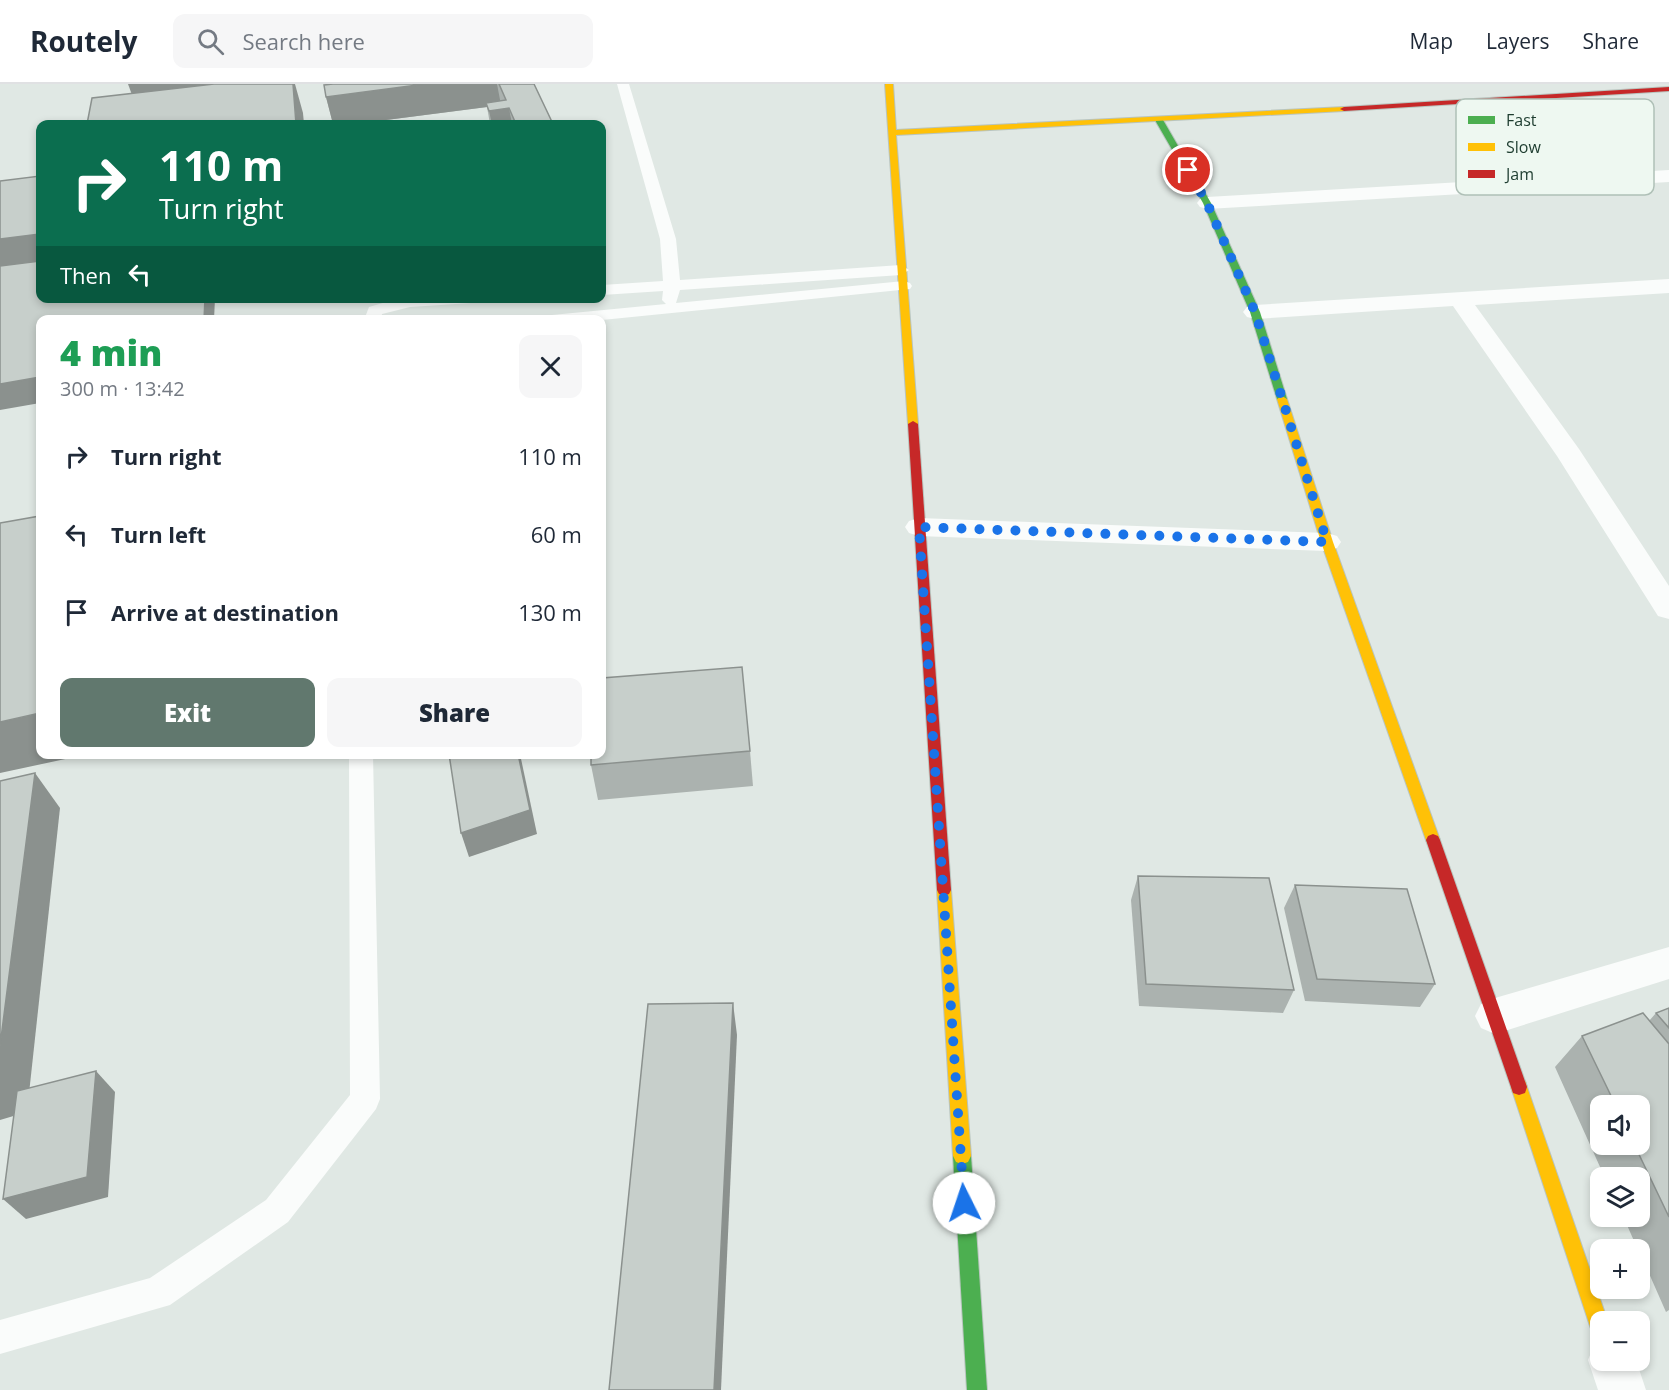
<!DOCTYPE html>
<meta charset="utf-8">
<style>
:root{--surface:#fff;--page:#f6f6f7;--text:#1f2937;--muted:#747a83;--line:#e0e1e3;--accent:#61786e}
body{margin:0;font-family:"Open Sans",sans-serif;background:var(--page);color:var(--text);height:100vh;display:flex;flex-direction:column;font-size:22px;white-space:nowrap}
*{box-sizing:border-box;margin:0}
p{font-size:20px;color:var(--muted)}
.icon{flex:none;width:33px;height:33px;fill:none;stroke:currentColor;stroke-width:2;stroke-linecap:round;stroke-linejoin:round}
.map{position:relative;flex:1;overflow:hidden}
.sheet{position:absolute;left:36px;top:231px;width:570px;height:444px;display:flex;flex-direction:column;background:var(--surface);border-radius:12px;box-shadow:0 3px 9px #0003}
.sheet>*{flex:none}
.top-card{position:absolute;left:36px;top:36px;width:570px;height:183px;border-radius:12px;box-shadow:0 3px 9px #0003;background:#0b6e4f;color:#fff;overflow:hidden}
.tools{position:absolute;left:1590px;top:1011px;display:grid;gap:12px}
.tools a{display:grid;place-items:center;width:60px;height:60px;border-radius:12px;background:var(--surface);box-shadow:0 3px 9px #0003;font-size:30px}
.pin{position:absolute;display:grid;place-items:center;width:51px;height:51px;color:#fff;margin:-26px;border:3px solid #fff;border-radius:50%;box-shadow:0 2px 6px #0007}
.me{position:absolute;width:66px;margin:-33px;rotate:356deg;stroke-linejoin:round;filter:drop-shadow(0 0 4px #0008)}
.turn{display:flex;align-items:center;gap:21px;height:126px;padding:0 24px;font-size:27px}
.turn .icon{width:78px;height:78px;stroke-width:2.5}
.turn b{display:block;font-size:42px;line-height:51px}
.then{display:flex;align-items:center;height:57px;padding:0 24px;background:#0003;gap:12px;font-size:22px}
.round{display:grid;place-items:center;flex:none;width:63px;height:63px;border-radius:12px;background:var(--page)}
.head{display:flex;align-items:center;justify-content:space-between;height:102px;padding:0 24px}
h1{font-size:36px;font-weight:800;line-height:45px;color:#1e9e55}
.button{display:flex;gap:12px;margin-top:auto;padding:12px 24px}
.button a{flex:1;height:69px;border-radius:12px;background:var(--accent);color:#fff;font-size:24px;font-weight:800;line-height:69px;text-align:center}
.button a+a{background:var(--page);color:var(--text)}
ul{padding:0;list-style:none}
li{display:flex;align-items:center;gap:18px;height:78px;padding:0 24px}
li div{flex:1}
li b{display:block;font-size:22px}
li em{font-style:normal}
header{display:flex;align-items:center;gap:36px;box-sizing:border-box;height:84px;padding:0 30px;background:var(--surface);border-bottom:2px solid var(--line)}
header strong{font-size:28px}
nav{display:flex;gap:33px;margin-inline-start:auto;font-size:21px}
.search{width:420px;height:54px;background:var(--page);display:flex;align-items:center;gap:15px;box-sizing:border-box;padding:0 21px;border-radius:12px;color:var(--muted);font-size:22px}
.map>svg:first-child{display:block}
.lines{fill:none;stroke-linecap:round;stroke-linejoin:round}
.fast-casing{stroke:#b9c5bf;stroke-width:2}
.slow-casing{stroke:#b9c5bf;stroke-width:2}
.jam-casing{stroke:#b9c5bf;stroke-width:2}
.lane{fill:#fafcfb;fill-rule:evenodd}
.street{fill:#fafcfb;fill-rule:evenodd}
.fast{fill:#4caf50;fill-rule:evenodd}
.slow{fill:#ffc107;fill-rule:evenodd}
.jam{fill:#c62828;fill-rule:evenodd}
.wall{fill:#abb2af;fill-rule:evenodd}
.shaded-wall{fill:#8b918e}
.building{fill:#c7cfcb;stroke:#8b918e;stroke-width:1.5}
.route{stroke:#1a73e8;stroke-width:10;stroke-dasharray:0 18}
.key{fill:#eef8f1;stroke:#afc0b7;stroke-width:1.5}
.key-label{font-size:16px;fill:#1d3c2f}
</style>
<header>
<strong>Routely</strong>
<div class="search"><svg class="icon" aria-label="search" viewBox="0 0 24 24"><circle cx="10" cy="10" r="6"/><path d="M15 15l6 6"/></svg>Search here</div>
<nav><a>Map</a><a>Layers</a><a>Share</a></nav>
</header>
<div class="map">
<svg width="1669" height="1306" viewBox="0 0 1669 1306">
<rect width="100%" height="100%" fill="#e0e8e4"/>
<g class="lines">
<!-- fast casing -->
<g class="fast-casing">
<g id="fast">
<path d="M1156,34L1163,36L1211,119L1260,228L1287,315L1286,317L1282,318L1277,315L1250,228L1203,119L1155,36Z"/>
<path d="M962,1064L968,1066L971,1072L987,1306H967L953,1072L956,1066Z"/>
</g>
</g>
<!-- slow casing -->
<g class="slow-casing">
<g id="slow">
<path d="M885,0H893L896,46L1344,23L1348,25L1344,27L896,51L918,340L913,343L908,340Z"/>
<path d="M1282,312L1287,315L1333,458L1440,756L1438,760L1433,762L1428,760L1426,756L1321,458L1277,315Z"/>
<path d="M944,800L949,802L951,806L971,1072L968,1078L962,1080L956,1078L953,1072L937,806L939,802Z"/>
<path d="M1519,995L1525,997L1527,1003L1608,1238H1600V1252L1593,1249L1590,1242L1511,1003L1513,997Z"/>
</g>
</g>
<!-- jam casing -->
<g class="jam-casing">
<g id="jam">
<path d="M1669,3V7L1344,27L1340,25L1344,23Z"/>
<path d="M913,337L918,340L951,806L949,810L944,812L939,810L937,806L908,340Z"/>
<path d="M1433,750L1438,752L1440,756L1527,1003L1525,1009L1519,1011L1513,1009L1511,1003L1426,756L1428,752Z"/>
</g>
</g>
<!-- lane -->
<g class="lane">
<path d="M617,0H629L676,155L680,196L901,181L909,186L901,191L680,206L676,219L904,197L910,199L912,202L910,205L602,236H544L552,231L666,220L662,216L663,207L602,211V201L663,197L660,155Z"/>
<path d="M400,214H479L471,219L410,223L382,230L381,236H364L369,223Z"/>
<path d="M349,670H373L380,1015L376,1025L288,1138L170,1221L0,1270V1236L150,1194L266,1116L350,1011Z"/>
</g>
<!-- street -->
<g class="street">
<path d="M1669,86V98L1207,125L1200,123L1197,119L1200,115L1207,113Z"/>
<path d="M1669,195V209L1475,221L1579,365L1669,502V535L1658,532L1557,372L1453,222L1255,235L1247,233L1243,228L1247,223L1255,221Z"/>
<path d="M919,434L1327,449L1337,452L1341,458L1337,464L1327,467L919,452L909,449L905,443L909,437Z"/>
<path d="M1669,863V895L1495,950L1481,944L1475,932L1481,920L1495,914Z"/>
<path d="M1600,1257V1276H1636L1646,1306H1598L1588,1276L1595,1259Z"/>
</g>
<!-- fast -->
<use href="#fast" class="fast"/>
<!-- slow -->
<use href="#slow" class="slow"/>
<!-- jam -->
<use href="#jam" class="jam"/>
</g>
<!-- wall -->
<g class="wall">
<path d="M333,0H534L553,40H490L487,23L355,40H333L326,13Z"/>
<path d="M750,667L753,702L598,716L591,681Z"/>
<path d="M1138,792L1294,906L1283,929L1139,922L1131,816Z"/>
<path d="M1295,801L1435,900L1420,923L1305,917L1284,824Z"/>
<path d="M1669,924V1226L1666,1228L1640,1169V1166H1638L1623,1132H1640V1094H1605L1555,983L1582,952L1649,937L1656,929ZM1600,1022H1640V1060H1600Z"/>
</g>
<!-- shaded-wall -->
<g class="shaded-wall">
<path d="M128,0H268L135,19Z"/>
<path d="M293,0H295L303,29L304,40H296Z"/>
<path d="M425,0H497L501,21L486,19L487,23L355,40H333L326,13Z"/>
<path d="M509,24L512,40H492L489,27Z"/>
<path d="M40,147V185L0,190V155Z"/>
<path d="M205,214H215L214,236H204Z"/>
<path d="M40,293V319L0,326V300Z"/>
<path d="M40,629V670L84,671L0,689V638Z"/>
<path d="M518,670H520L537,750L469,773L461,749Z"/>
<path d="M35,689L60,724L27,1028L0,1036V962Z"/>
<path d="M733,919L737,951L721,1306H714Z"/>
<path d="M96,987L115,1008L108,1113L26,1135L3,1115Z"/>
</g>
<!-- building -->
<g class="building">
<path d="M214,0H293L296,40H87L92,14Z"/>
<path d="M333,0H425L326,13L324,1Z"/>
<path d="M499,0H534L553,40H516L509,24L489,27L486,19L506,16Z"/>
<path d="M40,92V150L0,155V97Z"/>
<path d="M40,177V214H205L204,236H40V293L0,300V182Z"/>
<path d="M40,432V629L0,638V439Z"/>
<path d="M742,583L750,667L591,681V670H602V594Z"/>
<path d="M449,670H518L530,726L461,749Z"/>
<path d="M35,689L0,962V697Z"/>
<path d="M1138,792L1269,794L1294,906L1146,900Z"/>
<path d="M1295,801L1407,805L1435,900L1317,895Z"/>
<path d="M733,919L714,1306H609L648,920Z"/>
<path d="M1669,924V944L1656,929Z"/>
<path d="M1643,929L1669,960V1133L1634,1060H1640V1022H1616L1582,952Z"/>
<path d="M96,987L87,1093L3,1115L17,1007Z"/>
</g>
<g class="lines">
<!-- route -->
<path class="route" d="M964,1119L919,443L1327,458L1255,228L1207,119L1188,86"/>
</g>
<!-- legend -->
<rect x="1456" y="15" width="198" height="96" rx="9" class="key"/>
<rect x="1468" y="32" width="27" height="8" fill="#4caf50"/>
<rect x="1468" y="59" width="27" height="8" fill="#ffc107"/>
<rect x="1468" y="86" width="27" height="8" fill="#c62828"/>
<g class="key-label">
<text x="1506" y="42">Fast</text>
<text x="1506" y="69">Slow</text>
<text x="1506" y="96">Jam</text>
</g>
</svg>
<div class="tools">
<a><svg class="icon" aria-label="sound" viewBox="0 0 24 24"><path d="M4 9h4l5-4v14l-5-4H4zM17 9q2 3 0 6"/></svg></a>
<a><svg class="icon" aria-label="layers" viewBox="0 0 24 24"><path d="M12 4l9 5-9 5-9-5zM3 14l9 5 9-5"/></svg></a>
<a>+</a>
<a>−</a>
</div>
<div class="pin" style="left:1188px;top:86px;background:#d93025"><svg class="icon" aria-label="arrive" viewBox="0 0 24 24"><path d="M6 21V4h12l-3 4 3 4H6"/></svg></div>
<svg class="me" style="left:964px;top:1119px" viewBox="-20 -20 40 40"><circle r="19" fill="#fff"/><path d="M0-13L10 11 0 6-10 11z" fill="#1a73e8"/></svg>
<div class="top-card">
<div class="turn"><svg class="icon" aria-label="right" viewBox="0 0 24 24"><path d="M7 20v-9h11M14 6l5 5-5 5"/></svg><div><b>110 m</b>Turn right</div></div>
<div class="then">Then<svg class="icon" aria-label="left" viewBox="0 0 24 24"><path d="M17 20v-9H6M10 6l-5 5 5 5"/></svg></div>
</div>
<section class="sheet">
<div class="head"><div><h1>4 min</h1><p>300 m · 13:42</p></div><a class="round"><svg class="icon" aria-label="close" viewBox="0 0 24 24"><path d="M6 6l12 12M18 6L6 18"/></svg></a></div>
<ul>
<li><svg class="icon" aria-label="right" viewBox="0 0 24 24"><path d="M7 20v-9h11M14 6l5 5-5 5"/></svg><div><b>Turn right</b></div><em>110 m</em></li>
<li><svg class="icon" aria-label="left" viewBox="0 0 24 24"><path d="M17 20v-9H6M10 6l-5 5 5 5"/></svg><div><b>Turn left</b></div><em>60 m</em></li>
<li><svg class="icon" aria-label="arrive" viewBox="0 0 24 24"><path d="M6 21V4h12l-3 4 3 4H6"/></svg><div><b>Arrive at destination</b></div><em>130 m</em></li>
</ul>
<div class="button"><a>Exit</a><a>Share</a></div>
</section>
</div>
